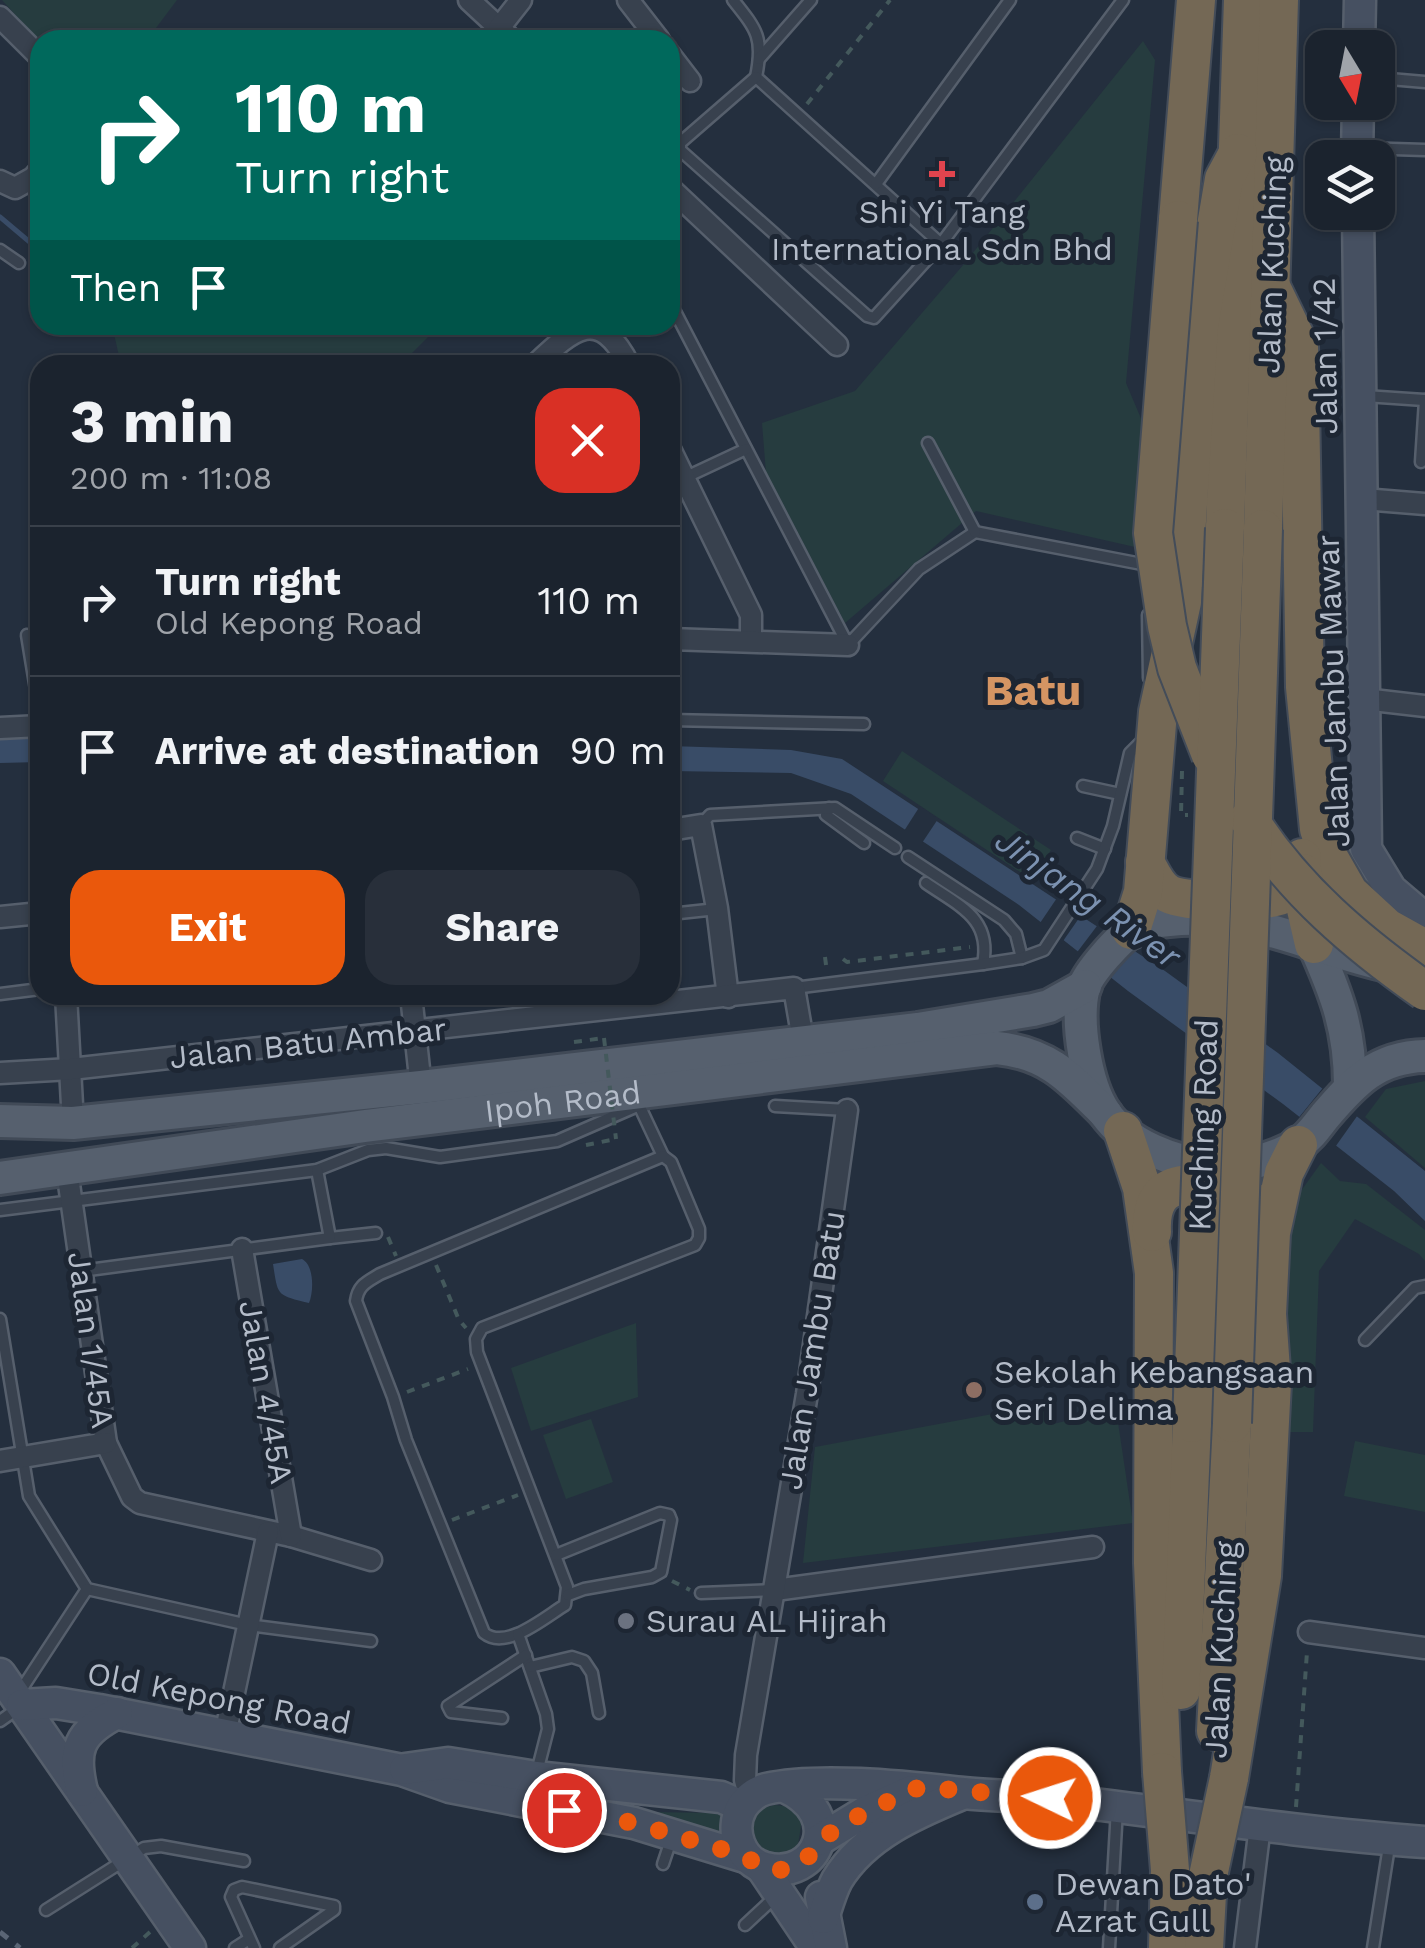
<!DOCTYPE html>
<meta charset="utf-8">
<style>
:root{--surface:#1b232e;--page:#282f3a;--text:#f1f3f6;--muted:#a0a4aa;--line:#39404a;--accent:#ea580c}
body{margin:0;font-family:"Work Sans",sans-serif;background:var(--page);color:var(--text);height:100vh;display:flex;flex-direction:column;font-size:38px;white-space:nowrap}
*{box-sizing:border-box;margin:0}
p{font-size:32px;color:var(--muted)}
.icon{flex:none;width:55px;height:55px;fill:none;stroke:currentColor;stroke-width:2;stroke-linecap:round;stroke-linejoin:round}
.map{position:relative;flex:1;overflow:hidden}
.side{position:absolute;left:30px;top:355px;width:650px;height:650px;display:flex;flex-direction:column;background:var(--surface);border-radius:30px;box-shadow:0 2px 8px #0004,0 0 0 2px var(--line)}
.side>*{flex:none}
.hud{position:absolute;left:30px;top:30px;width:650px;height:305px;border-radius:30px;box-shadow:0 2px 8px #0004,0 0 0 2px var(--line);background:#00695c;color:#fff;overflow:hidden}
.needle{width:65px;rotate:170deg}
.tools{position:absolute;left:1305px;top:30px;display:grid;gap:20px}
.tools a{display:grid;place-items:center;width:90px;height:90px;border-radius:20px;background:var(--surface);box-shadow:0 2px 8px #0004,0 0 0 2px var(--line);font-size:50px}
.pin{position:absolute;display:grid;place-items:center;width:85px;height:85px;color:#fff;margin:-42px;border:5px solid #fff;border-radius:50%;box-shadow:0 2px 10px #0007}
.me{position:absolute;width:110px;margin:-55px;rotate:274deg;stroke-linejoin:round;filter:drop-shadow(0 0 8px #0008)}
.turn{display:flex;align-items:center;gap:35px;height:210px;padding:0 40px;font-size:45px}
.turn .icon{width:130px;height:130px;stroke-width:2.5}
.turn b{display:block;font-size:70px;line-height:85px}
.then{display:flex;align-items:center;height:95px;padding:0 40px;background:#0003;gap:20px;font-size:38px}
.round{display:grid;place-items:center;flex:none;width:105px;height:105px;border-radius:30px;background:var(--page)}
.headline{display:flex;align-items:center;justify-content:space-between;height:170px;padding:0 40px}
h1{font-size:60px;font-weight:700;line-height:75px}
.primary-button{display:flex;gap:20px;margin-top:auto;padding:20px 40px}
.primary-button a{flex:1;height:115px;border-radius:30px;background:var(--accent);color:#fff;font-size:40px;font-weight:700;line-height:115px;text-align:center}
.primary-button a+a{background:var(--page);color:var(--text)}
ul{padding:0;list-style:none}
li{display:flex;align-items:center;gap:30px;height:150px;padding:0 40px;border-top:2px solid var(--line)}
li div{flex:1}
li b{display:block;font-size:38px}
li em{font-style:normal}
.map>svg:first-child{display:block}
.green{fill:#263c3f}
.water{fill:#394c67}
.pier{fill:#242f3e}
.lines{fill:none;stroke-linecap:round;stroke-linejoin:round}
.stream{stroke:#394c67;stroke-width:5}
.lane-casing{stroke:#565f6c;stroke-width:15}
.street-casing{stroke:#565f6c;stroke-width:25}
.secondary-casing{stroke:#565f6c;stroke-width:35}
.primary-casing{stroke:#414a57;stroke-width:38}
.highway-casing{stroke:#434c59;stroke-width:42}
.path{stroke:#44595c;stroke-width:4;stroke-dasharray:8 8;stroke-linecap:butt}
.lane{stroke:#38414e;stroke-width:10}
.street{stroke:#38414e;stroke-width:20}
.secondary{stroke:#465061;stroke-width:30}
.primary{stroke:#56606e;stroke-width:32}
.highway{stroke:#746855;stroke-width:38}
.rail{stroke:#5a6575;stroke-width:5;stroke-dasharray:10 10;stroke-linecap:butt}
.highway-bridge-casing{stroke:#434c59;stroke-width:42;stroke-linecap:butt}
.path-bridge{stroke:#44595c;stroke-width:4;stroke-dasharray:8 8;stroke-linecap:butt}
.highway-bridge{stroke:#746855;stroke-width:38}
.route{stroke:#ea580c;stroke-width:18;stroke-dasharray:0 32.4}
.health-dot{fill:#e0444e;stroke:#1d2633;stroke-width:4}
.education-dot{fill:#8d6e63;stroke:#1d2633;stroke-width:4}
.worship-dot{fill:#6b7280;stroke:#1d2633;stroke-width:4}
.service-dot{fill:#5c6f8a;stroke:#1d2633;stroke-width:4}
.labels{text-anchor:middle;stroke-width:10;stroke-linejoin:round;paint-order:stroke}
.poi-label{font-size:32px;fill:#b4bcc9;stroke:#1d2633;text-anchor:start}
.street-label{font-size:32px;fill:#b4bcc9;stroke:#1d2633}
.water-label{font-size:35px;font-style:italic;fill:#7c92b1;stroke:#1d2633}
.district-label{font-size:42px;font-weight:bold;fill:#d59563;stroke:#1d2633}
</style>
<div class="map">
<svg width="1425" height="1948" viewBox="0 0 1425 1948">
<rect width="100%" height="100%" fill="#242f3e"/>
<!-- green -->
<g class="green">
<path d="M2,0H177L147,40L40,42Z"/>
<path d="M1143,41L1155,60L1126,383L1145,428L1135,547L976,511L845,623L766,473L762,423L855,391L964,264Z"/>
<path d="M112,325H440L400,365H121Z"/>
<path d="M902,751L1051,850L1032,880L883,781Z"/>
<path d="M1425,1081V1168L1365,1117L1386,1089Z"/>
<path d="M1321,1163L1340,1181L1366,1184L1425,1230V1261L1419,1254L1355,1219L1319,1271L1313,1432H1288V1209Z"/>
<path d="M636,1323L638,1397L531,1431L511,1368Z"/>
<path d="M1051,1403L1053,1424L1116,1409L1133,1523L803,1563L815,1447Z"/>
<path d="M591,1419L613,1482L566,1499L543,1435Z"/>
<path d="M1355,1441L1425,1455V1512L1344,1496Z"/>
<path d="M775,1805L793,1807L802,1820L798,1845L789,1854H761L746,1828L754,1810Z"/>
<path d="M646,1812L723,1813L719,1841Z"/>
</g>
<!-- water -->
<g class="water">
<path d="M40,735V762L0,763V736Z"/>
<path d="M670,746L791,750L842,759L1165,971L1278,1053L1425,1171V1221L1394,1191L1283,1104L1128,991L1019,905L851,794L791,773L670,771Z"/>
<path d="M302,1259C314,1265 314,1291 309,1303C276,1295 278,1296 273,1264Z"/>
</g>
<!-- pier -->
<g class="pier">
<path d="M920,806L938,819L922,843L904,831Z"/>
<path d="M1059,895L1084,911L1061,944L1038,926Z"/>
<path d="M1100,922L1126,939L1107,980L1075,955Z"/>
<path d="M1326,1084L1360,1112L1333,1150L1296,1121Z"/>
</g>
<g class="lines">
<!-- stream -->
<path class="stream" d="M0,217L38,249"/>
<!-- lane casing -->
<g class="lane-casing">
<g id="lane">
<path d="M733,0C757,30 764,38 756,77L941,244"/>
<path d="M759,59L811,0"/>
<path d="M756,77L680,143V150L867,316L874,318L941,244L1123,0"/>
<path d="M1378,78L1425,82"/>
<path d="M1361,148L1425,150"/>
<path d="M876,184L1010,0"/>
<path d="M0,250L19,263"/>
<path d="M670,302L848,645L919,569L975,532L1147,565V568"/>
<path d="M1365,396L1424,400"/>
<path d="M928,443L975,532"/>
<path d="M1421,462L1425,400"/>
<path d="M684,478L746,449"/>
<path d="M670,495L689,487"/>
<path d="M1148,615L1149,678"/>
<path d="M27,635L40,714"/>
<path d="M670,720L864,724"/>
<path d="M1083,786L1120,794"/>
<path d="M829,808L826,815L864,843"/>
<path d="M701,825L710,815L835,808L895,848"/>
<path d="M1077,838L1105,849"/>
<path d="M908,857L1004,920L1016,934L1022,958"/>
<path d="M926,883C959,906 992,918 983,964"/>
<path d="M670,914L717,909"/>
<path d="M794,988L983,964L1022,958L1044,950L1097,869L1113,826L1130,753L1143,740"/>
<path d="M0,994L40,989"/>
<path d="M639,1105L663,1156"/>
<path d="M775,1106L847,1110"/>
<path d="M663,1156L671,1162L699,1229V1238L695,1245L482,1328L476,1339L477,1352L567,1587L565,1605C545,1617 506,1651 484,1633L406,1440L393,1397L356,1301C358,1285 367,1282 380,1274Z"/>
<path d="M0,1210L317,1170L368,1150L386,1148L440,1157L557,1141L642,1104"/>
<path d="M330,1238L376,1233"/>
<path d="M81,1271L330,1238L317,1170"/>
<path d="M0,1319L29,1496L87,1589L248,1625L371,1641"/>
<path d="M1365,1340L1415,1288L1425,1286"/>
<path d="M556,1555L660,1513L669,1515L671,1520L661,1572L652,1577L584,1589L568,1595"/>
<path d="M701,1593L775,1590"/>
<path d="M518,1634L546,1714L548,1729L537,1772"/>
<path d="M530,1667L572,1657L584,1661L592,1673L599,1713"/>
<path d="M19,1693L87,1589"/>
<path d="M502,1718L451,1712L448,1706L526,1655"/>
<path d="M0,1721L17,1709"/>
<path d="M663,1864L672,1837"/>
<path d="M46,1910L144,1848L161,1846L244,1861"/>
<path d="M745,1925L775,1897"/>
<path d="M235,1948L249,1939"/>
<path d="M254,1948L231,1897L234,1890L242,1887L334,1906V1910L280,1948"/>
<path d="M1109,1948L1117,1809"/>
<path d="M1373,1948L1390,1840"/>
</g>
</g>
<!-- street casing -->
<g class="street-casing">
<g id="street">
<path d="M469,0L512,40"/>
<path d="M628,0L659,40"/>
<path d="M0,17L40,57"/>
<path d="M499,28L521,0"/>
<path d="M670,55L690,81"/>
<path d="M0,181L15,188L33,178L40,170"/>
<path d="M670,188L837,345"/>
<path d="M535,365C573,329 599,305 629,365"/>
<path d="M670,449L751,615V640"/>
<path d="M1363,499L1425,504"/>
<path d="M670,639L848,645"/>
<path d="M1364,699L1425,706"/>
<path d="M0,728L40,726"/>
<path d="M670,830L701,825L717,908L728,997"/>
<path d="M0,917L40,913"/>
<path d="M66,995L73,1123"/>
<path d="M411,995L421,1087"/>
<path d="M0,1073L71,1069L794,988L803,1040"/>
<path d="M67,1170L106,1443L132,1497L140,1503L291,1536L371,1560"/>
<path d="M242,1249L291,1536"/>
<path d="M0,1461L106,1443"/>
<path d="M775,1590L1093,1547"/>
<path d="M1309,1632L1425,1648"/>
<path d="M225,1735L268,1532"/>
<path d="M750,1798L745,1780L746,1755L807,1394L847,1110"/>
<path d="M1245,1948L1260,1826"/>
</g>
</g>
<!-- secondary casing -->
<g class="secondary-casing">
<g id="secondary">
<path d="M1359,48L1360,0"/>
<path d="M1357,158L1358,102"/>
<path d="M1358,212L1366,849L1391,890L1425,919"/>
<path d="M0,1674L190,1948"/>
<path d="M22,1705L56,1703L99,1710L402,1770L450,1787L634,1823L745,1857"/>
<path d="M405,1769L448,1763L536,1777L721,1797L742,1806"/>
<path d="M785,1787C847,1815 817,1881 766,1868C740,1862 729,1830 742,1807C747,1799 757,1791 766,1789C820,1777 907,1787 963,1793C993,1796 1024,1796 1054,1799C1178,1814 1301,1833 1425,1842"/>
<path d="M82,1791C72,1750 78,1733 117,1713"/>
<path d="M819,1840L865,1812L912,1791"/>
<path d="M762,1868L816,1948"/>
<path d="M821,1897L831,1948"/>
<path d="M823,1918C827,1906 831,1891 837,1880C864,1835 916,1813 962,1794"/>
</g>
</g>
<!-- primary casing -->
<g class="primary-casing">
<g id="primary">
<path d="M1314,944C1337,995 1350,1030 1350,1086"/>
<path d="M1391,966C1315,950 1249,911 1169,920C1157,921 1143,923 1133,930C1119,938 1089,972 1084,987C1075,1021 1086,1085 1105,1113C1127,1145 1175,1163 1212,1166C1239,1168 1277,1159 1299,1144C1310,1137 1317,1126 1325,1116C1354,1082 1377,1057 1425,1056"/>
<path d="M0,1121L73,1123L421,1087L918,1029L1033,1010L1049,1006L1085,986"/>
<path id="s1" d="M0,1178L365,1126L997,1048C1049,1053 1071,1079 1106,1114"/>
</g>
</g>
<!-- highway casing -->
<g class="highway-casing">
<g id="highway">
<path d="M1178,220L1196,0"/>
<path d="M1272,289L1299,345L1305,687L1319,829L1329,858L1349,893L1387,928L1425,949"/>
<path d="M1225,528L1243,0"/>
<path d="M1263,529L1279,0"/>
<path d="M1145,862C1151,872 1157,888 1169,894C1186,903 1271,904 1286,893C1297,886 1300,870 1302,858"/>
<path d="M1303,873L1305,905L1314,944"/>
<path d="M1131,930L1143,892L1158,712L1182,602L1199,327L1224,179L1238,153"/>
<path d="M1123,1131L1142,1188L1154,1273L1153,1563L1162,1772"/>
<path d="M1152,1232C1149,1170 1201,1182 1244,1194L1254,1205L1256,1217"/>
<path d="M1181,1690L1192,1423"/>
<path d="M1216,1731L1232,1423"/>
<path d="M1229,1778L1262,1576L1272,1383L1267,1314L1271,1233L1284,1173L1298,1145"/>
<path d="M1168,1948L1170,1870"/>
<path d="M1204,1948L1208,1876"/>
</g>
</g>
<!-- path -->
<g class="path">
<path d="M807,104L890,0"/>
<path d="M1182,771L1181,815H1188"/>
<path d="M825,957L827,972"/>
<path d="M843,959L847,962L970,947"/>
<path d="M574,1042L604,1038"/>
<path d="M586,1145L616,1139"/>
<path d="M388,1237L396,1256"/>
<path d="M436,1265L459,1320L466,1328"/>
<path d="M407,1392L468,1369"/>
<path d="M452,1520L518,1495"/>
<path d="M672,1581L690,1590"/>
<path d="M1296,1807L1307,1652"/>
<path d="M132,1948L150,1932"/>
</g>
<!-- lane -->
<use href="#lane" class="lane"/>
<!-- street -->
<use href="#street" class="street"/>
<!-- secondary -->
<use href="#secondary" class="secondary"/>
<!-- primary -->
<use href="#primary" class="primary"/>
<!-- highway -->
<use href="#highway" class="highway"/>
<!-- rail -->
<path class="rail" d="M0,1932L20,1948"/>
<!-- highway-bridge casing -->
<g class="highway-bridge-casing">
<g id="highway-bridge">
<path d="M1178,220L1153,533L1167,626L1177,668L1211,755"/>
<path d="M1249,819C1294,890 1357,943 1425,991"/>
<path d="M1192,1423L1225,528"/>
<path d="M1232,1423L1263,529"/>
<path d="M1162,1772L1170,1870"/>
<path d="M1208,1876L1229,1778"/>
</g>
</g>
<!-- path-bridge -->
<path class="path-bridge" d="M604,1038L616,1139"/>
<!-- highway-bridge -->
<use href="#highway-bridge" class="highway-bridge"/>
</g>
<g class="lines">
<!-- route -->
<path class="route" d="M564,1810L634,1823L745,1856L762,1868L784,1870L805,1862L819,1840L865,1812L920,1787L1050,1798"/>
</g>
<!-- markers -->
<path class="health-dot" d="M937 159h10v10h10v10h-10v10h-10v-10h-10v-10h10z"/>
<circle class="education-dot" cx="974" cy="1390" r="10"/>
<circle class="worship-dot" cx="626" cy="1621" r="10"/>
<circle class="service-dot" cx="1035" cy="1902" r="10"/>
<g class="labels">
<!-- poi labels -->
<g class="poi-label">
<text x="942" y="223" text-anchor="middle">Shi Yi Tang<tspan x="942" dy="37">International Sdn Bhd</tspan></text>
<text x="994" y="1383">Sekolah Kebangsaan<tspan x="994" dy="37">Seri Delima</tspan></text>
<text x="646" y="1632">Surau AL Hijrah</text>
<text x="1055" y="1895">Dewan Dato'<tspan x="1055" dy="37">Azrat Gull</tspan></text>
</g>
<!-- street labels -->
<g class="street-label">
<text transform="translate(1272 265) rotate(-88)" y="11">Jalan Kuching</text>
<text transform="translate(1325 356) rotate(-91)" y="11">Jalan 1/42</text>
<text transform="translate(1333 691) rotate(-92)" y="11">Jalan Jambu Mawar</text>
<text transform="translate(308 1043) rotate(-6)" y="11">Jalan Batu Ambar</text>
<text dy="11" stroke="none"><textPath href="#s1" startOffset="568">Ipoh Road</textPath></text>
<text transform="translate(1203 1125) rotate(-88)" y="11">Kuching Road</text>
<text transform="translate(91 1340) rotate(82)" y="11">Jalan 1/45A</text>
<text transform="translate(812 1350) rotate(-81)" y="11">Jalan Jambu Batu</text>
<text transform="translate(266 1392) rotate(80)" y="11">Jalan 4/45A</text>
<text transform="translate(1221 1650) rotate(-87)" y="11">Jalan Kuching</text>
<text transform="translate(219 1698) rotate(11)" y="11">Old Kepong Road</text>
</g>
<!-- water labels -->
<g class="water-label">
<text transform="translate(1088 898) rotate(35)" y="12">Jinjang River</text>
</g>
<!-- district labels -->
<g class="district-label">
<text x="1033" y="705">Batu</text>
</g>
</g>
</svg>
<div class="tools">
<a><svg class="needle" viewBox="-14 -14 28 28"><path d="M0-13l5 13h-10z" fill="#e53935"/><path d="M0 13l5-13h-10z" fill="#a0a4aa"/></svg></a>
<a><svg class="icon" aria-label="layers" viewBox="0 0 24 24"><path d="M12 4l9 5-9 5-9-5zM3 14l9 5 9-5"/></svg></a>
</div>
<div class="pin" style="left:564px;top:1810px;background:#d93025"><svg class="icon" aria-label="arrive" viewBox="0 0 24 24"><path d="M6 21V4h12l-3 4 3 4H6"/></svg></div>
<svg class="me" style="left:1050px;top:1798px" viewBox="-20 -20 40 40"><circle r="17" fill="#ea580c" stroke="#fff" stroke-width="3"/><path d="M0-11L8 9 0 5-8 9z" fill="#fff"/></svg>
<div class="hud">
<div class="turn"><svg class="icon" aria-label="right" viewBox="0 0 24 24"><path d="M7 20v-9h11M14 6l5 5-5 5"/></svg><div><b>110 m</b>Turn right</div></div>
<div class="then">Then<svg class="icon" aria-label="arrive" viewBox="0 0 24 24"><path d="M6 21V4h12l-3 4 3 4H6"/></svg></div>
</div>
<section class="side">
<div class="headline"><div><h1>3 min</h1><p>200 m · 11:08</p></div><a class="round" style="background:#d93025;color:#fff"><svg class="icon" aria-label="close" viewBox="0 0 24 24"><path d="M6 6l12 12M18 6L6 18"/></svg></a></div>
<ul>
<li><svg class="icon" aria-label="right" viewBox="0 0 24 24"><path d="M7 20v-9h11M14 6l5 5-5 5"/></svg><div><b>Turn right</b><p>Old Kepong Road</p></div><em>110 m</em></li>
<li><svg class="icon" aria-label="arrive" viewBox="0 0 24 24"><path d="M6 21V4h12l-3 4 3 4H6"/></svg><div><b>Arrive at destination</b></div><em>90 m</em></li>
</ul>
<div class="primary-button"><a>Exit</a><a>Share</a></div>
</section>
</div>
